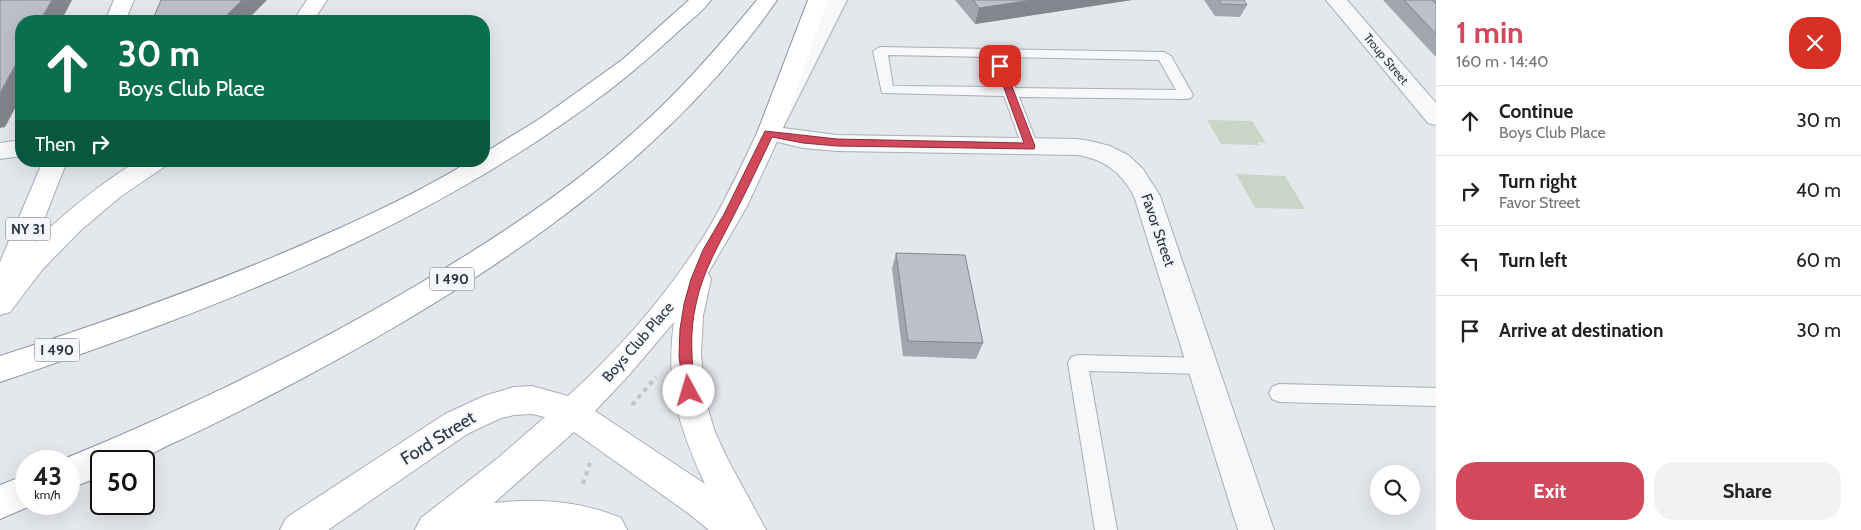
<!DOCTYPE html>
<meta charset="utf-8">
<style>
:root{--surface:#fff;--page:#f2f2f2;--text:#202124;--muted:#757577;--line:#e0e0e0;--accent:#d1495b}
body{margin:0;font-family:Cabin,sans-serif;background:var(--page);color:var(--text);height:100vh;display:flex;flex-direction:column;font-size:19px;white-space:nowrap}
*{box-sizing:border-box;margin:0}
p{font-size:16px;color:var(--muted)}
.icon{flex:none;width:28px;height:28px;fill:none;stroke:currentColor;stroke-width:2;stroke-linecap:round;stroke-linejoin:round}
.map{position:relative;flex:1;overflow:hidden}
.side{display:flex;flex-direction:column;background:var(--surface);width:425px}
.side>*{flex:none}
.banner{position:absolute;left:15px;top:15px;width:475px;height:152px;border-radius:20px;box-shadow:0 5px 20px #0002;background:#0b6e4f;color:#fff;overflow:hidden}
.controls{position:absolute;left:1370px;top:465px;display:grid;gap:10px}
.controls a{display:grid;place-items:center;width:50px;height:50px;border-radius:50%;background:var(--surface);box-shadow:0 5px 20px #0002;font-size:25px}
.speed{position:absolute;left:15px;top:450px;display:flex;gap:10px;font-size:25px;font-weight:700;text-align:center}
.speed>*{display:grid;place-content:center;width:65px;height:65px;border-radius:50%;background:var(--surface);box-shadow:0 5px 20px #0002;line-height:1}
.speed small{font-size:12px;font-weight:400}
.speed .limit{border:2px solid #111;border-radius:8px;background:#fff;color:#111}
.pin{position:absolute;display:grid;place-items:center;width:42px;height:42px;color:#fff;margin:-21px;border-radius:10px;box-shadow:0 2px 8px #0006}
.me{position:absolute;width:55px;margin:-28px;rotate:354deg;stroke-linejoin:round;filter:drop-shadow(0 0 4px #0008)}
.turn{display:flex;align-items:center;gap:18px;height:105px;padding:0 20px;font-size:22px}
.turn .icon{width:65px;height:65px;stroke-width:2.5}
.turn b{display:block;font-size:35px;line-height:42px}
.then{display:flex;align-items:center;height:48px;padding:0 20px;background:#0003;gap:10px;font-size:19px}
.round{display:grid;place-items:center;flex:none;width:52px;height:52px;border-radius:20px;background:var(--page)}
.overview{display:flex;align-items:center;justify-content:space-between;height:85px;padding:0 20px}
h1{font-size:30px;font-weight:700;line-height:38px;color:var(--accent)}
.cta{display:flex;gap:10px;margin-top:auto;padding:10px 20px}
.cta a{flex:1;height:58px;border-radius:20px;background:var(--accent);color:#fff;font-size:20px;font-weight:700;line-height:58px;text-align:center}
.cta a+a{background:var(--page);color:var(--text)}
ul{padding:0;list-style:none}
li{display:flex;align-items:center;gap:15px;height:70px;padding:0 20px;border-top:1px solid var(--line)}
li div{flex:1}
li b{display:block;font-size:19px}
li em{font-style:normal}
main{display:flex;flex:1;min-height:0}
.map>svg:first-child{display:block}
.green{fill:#c9d6c5}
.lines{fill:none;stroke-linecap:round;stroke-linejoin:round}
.service-casing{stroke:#a9aeb7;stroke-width:2}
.minor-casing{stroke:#a9aeb7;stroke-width:2}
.secondary-casing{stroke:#a9aeb7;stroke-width:2}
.primary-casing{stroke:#a3abb8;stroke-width:2}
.motorway-casing{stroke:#8b94a3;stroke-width:2}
.path{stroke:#c2c5cb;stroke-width:4;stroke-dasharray:4.5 4.5;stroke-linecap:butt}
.service{fill:#f7f8fa;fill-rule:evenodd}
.minor{fill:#f7f8fa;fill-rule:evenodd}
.secondary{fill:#fff;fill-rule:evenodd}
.primary{fill:#fff;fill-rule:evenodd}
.motorway{fill:#fff;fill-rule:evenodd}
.wall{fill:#a1a5ae}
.shaded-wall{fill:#83868d}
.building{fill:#bbc0ca;stroke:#83868d}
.route{fill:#d1495b;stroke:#882f3b}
.labels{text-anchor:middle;stroke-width:4;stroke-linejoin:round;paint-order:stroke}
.far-street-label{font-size:12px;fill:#2b3445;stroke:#f4f6f9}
.shield{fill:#f4f6f9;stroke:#676e7b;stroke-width:1}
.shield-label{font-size:14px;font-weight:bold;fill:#2b3445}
.street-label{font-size:15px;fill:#2b3445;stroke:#f4f6f9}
.near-street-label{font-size:18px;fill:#2b3445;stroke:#f4f6f9}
</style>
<main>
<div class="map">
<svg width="1436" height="530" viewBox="0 0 1436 530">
<rect width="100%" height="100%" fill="#e4e7ec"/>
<!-- green -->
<g class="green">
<path d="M1207,120L1252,121L1266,143L1258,142L1259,145L1221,144Z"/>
<path d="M1236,174L1285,176L1305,209L1255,208Z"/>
</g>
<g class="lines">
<!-- service casing -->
<g class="service-casing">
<g id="service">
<path d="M880,47L1164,52L1171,56L1193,95L1191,98L1186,99L1019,97L1038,146L1035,150H1025L1022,146L1004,96L882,93L873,51ZM888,55L990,57L1001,87L893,86ZM1003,57L1159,60L1176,90L1015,88Z"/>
<path d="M1078,355L1203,358L1210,360L1213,366L1210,372L1203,374L1089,371L1117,530H1095L1068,363L1071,357Z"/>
<path d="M1279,384L1436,388V406L1279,402L1272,399L1269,393L1272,387Z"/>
</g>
</g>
<!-- minor casing -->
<g class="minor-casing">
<g id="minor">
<path d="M827,0H847L783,128L837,135L1077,139L1090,141L1110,146L1128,155L1143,169L1160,196L1274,530H1238L1134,196C1121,172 1104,159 1077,155L837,151L803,148L761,138L757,133Z"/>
<path d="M1326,0H1347L1436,103V125L1428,123Z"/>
<path d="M21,140V156L0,159V143Z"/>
</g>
</g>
<!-- secondary casing -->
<g class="secondary-casing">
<g id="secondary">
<path d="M307,0H327L313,21H293Z"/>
<path d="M769,125L777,128L781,133L746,208L708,273L711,279L703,316L701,353L704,390L708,409L715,432L727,458L766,530H709L688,513L574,432L494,503C537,498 581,501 621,518L627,530H415L421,518L498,458L545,417L532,414L514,415L501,418L467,434L328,530H280L286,518L445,414L484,396L514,387L532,386L568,396C622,347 671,290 709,228C727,197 742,165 757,133L761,128ZM674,322C665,385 679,427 705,484L595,411L628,376Z"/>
<path d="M137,161H167L164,167L120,197L80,231L42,270L10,312L0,315V283C37,234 85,194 137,161Z"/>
</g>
</g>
<!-- primary casing -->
<g class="primary-casing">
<g id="primary">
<path d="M114,0H134L125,21H105Z"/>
<path d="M43,161H67L14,296L10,304L0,307V262Z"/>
</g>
</g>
<!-- motorway casing -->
<g class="motorway-casing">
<g id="motorway">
<path d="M689,0H711C703,11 691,20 682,28C657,51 633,72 607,92C424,230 215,309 0,382V356C109,321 217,283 322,236C372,214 423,190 470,161H484V153L541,118L622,60Z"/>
<path d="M757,0H777C654,178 455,299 267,397C234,414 202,430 169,445C158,450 146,458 135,461C125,463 112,461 101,461V476L69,489V461H59C182,411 302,353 417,285C507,232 595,173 669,99C701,67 729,34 757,0Z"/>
<path d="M808,0H828L781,133L777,138L769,141L761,138L757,133Z"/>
<path d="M26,475V504H35L0,519V485Z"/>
</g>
</g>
<!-- path -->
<g class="path">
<path d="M632,405L656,377"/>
<path d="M583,484L590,463"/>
</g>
<!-- service -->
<use href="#service" class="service"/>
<!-- minor -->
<use href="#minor" class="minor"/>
<!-- secondary -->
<use href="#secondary" class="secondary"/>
<!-- primary -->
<use href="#primary" class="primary"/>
<!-- motorway -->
<use href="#motorway" class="motorway"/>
</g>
<!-- wall -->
<g class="wall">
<path d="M955,0H1132L975,24Z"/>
<path d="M1204,0H1245L1244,1L1247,5L1240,17L1215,16Z"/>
<path d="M1383,0H1436V56H1435Z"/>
<path d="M896,253L983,343L976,359L903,356L892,269Z"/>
</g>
<!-- shaded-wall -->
<g class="shaded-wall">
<path d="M52,0H72L61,21H40Z"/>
<path d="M242,0H267L246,21H221Z"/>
<path d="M1032,0H1132L975,24L979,8Z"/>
<path d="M21,55V97L5,127L0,128V93Z"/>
</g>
<!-- building -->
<g class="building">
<path d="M0,0H52L40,21H21V55L0,93Z"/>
<path d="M161,0H242L221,21H152Z"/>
<path d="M973,0H1032L979,8Z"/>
<path d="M1219,0H1244L1247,5L1221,4Z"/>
<path d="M1404,0H1432L1436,4V34Z"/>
<path d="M896,253L965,255L983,343L908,341Z"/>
</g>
<!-- route -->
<path class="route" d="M997,64H1003L1004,66L1035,146L1034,149L837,146L803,143L772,137C760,162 748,188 735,213C720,243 703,270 696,304C689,333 692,362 695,391L693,395L689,397L684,395L679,356L680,329L684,304L691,279L703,250L724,214L765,131L837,139L1024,143L996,66Z"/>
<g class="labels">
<!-- far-street labels -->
<g class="far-street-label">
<text transform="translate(1386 59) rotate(50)" y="4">Troup Street</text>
</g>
<!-- shield labels -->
<g class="shield">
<rect x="5.5" y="217.5" width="45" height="23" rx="4"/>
<rect x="429.5" y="267.5" width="45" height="23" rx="4"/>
<rect x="34.5" y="338.5" width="45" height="23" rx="4"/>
</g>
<g class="shield-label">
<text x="28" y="234">NY 31</text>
<text x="452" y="284">I 490</text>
<text x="57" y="355">I 490</text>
</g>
<!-- street labels -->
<g class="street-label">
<text transform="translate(1158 230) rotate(71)" y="5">Favor Street</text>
<text transform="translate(638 342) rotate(-49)" y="5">Boys Club Place</text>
</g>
<!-- near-street labels -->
<g class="near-street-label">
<text transform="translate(438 438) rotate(-32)" y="6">Ford Street</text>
</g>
</g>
</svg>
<div class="controls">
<a><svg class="icon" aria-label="search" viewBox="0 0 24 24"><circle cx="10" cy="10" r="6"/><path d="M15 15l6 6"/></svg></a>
</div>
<div class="speed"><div>43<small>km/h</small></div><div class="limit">50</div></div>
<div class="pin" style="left:1000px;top:66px;background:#d93025"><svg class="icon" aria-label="arrive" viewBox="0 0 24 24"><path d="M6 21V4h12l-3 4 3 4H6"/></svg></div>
<svg class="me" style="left:689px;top:391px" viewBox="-20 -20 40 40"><circle r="19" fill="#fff"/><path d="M0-13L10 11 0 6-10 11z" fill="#d1495b"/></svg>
<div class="banner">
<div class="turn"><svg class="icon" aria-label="ahead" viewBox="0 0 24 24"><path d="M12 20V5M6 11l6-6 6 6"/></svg><div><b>30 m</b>Boys Club Place</div></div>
<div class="then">Then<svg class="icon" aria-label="right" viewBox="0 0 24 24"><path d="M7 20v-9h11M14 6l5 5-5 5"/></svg></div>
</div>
</div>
<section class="side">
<div class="overview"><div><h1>1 min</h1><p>160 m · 14:40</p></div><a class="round" style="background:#d93025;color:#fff"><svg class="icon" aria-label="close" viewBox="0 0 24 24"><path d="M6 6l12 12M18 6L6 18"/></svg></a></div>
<ul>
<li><svg class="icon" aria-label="ahead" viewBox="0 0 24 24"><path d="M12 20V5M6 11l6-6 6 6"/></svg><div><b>Continue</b><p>Boys Club Place</p></div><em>30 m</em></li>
<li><svg class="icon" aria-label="right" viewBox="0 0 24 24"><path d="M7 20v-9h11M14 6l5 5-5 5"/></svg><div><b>Turn right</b><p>Favor Street</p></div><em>40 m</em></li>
<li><svg class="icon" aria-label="left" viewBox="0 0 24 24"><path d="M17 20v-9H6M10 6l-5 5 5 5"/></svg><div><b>Turn left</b></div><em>60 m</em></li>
<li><svg class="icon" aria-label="arrive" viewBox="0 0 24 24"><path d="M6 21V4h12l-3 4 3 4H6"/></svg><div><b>Arrive at destination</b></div><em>30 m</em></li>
</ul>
<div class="cta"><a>Exit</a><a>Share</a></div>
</section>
</main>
